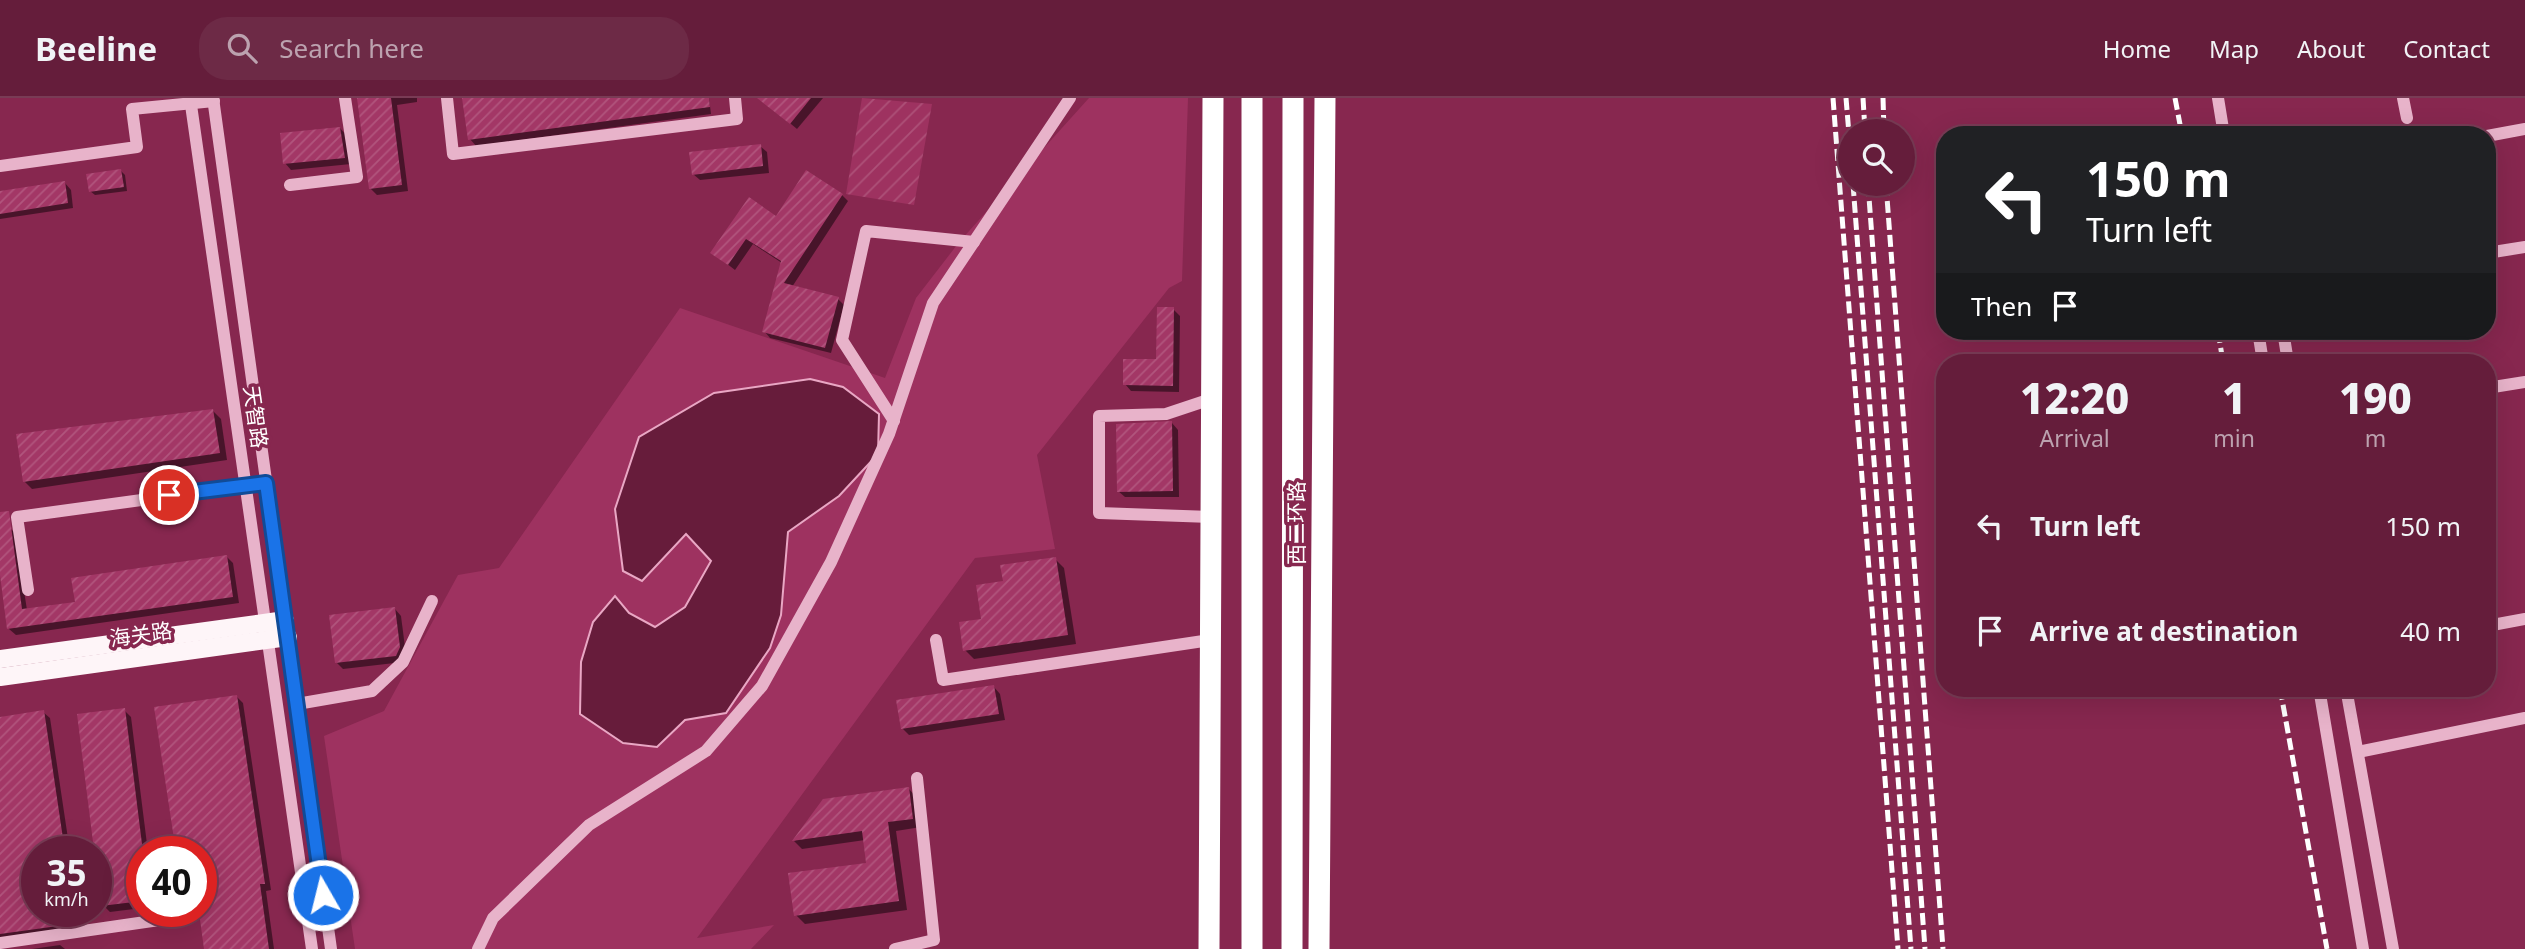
<!DOCTYPE html>
<meta charset="utf-8">
<style>
:root{--surface:#651d3b;--page:#6d2a46;--text:#f1f3f6;--muted:#bca2af;--line:#793b55}
body{margin:0;font-family:"Noto Sans","Noto Sans SC",sans-serif;background:var(--page);color:var(--text);height:100vh;display:flex;flex-direction:column;font-size:26px;white-space:nowrap}
*{box-sizing:border-box;margin:0}
p{font-size:23px;color:var(--muted)}
.icon{flex:none;width:38px;height:38px;fill:none;stroke:currentColor;stroke-width:2;stroke-linecap:round;stroke-linejoin:round}
.map{position:relative;flex:1;overflow:hidden}
.drawer{position:absolute;left:1936px;top:256px;width:560px;height:343px;display:flex;flex-direction:column;background:var(--surface);border-radius:28px;box-shadow:0 7px 28px #0002,0 0 0 2px var(--line)}
.drawer>*{flex:none}
.top-card{position:absolute;left:1936px;top:28px;width:560px;height:214px;border-radius:28px;box-shadow:0 7px 28px #0002,0 0 0 2px var(--line);background:#202124;color:#fff;overflow:hidden}
.tools{position:absolute;left:1838px;top:21px;display:grid;gap:14px}
.tools a{display:grid;place-items:center;width:77px;height:77px;border-radius:50%;background:var(--surface);box-shadow:0 7px 28px #0002,0 0 0 2px var(--line);font-size:35px}
.speed{position:absolute;left:21px;top:738px;display:flex;gap:14px;font-size:35px;font-weight:700;text-align:center}
.speed>*{display:grid;place-content:center;width:91px;height:91px;border-radius:50%;background:var(--surface);box-shadow:0 7px 28px #0002,0 0 0 2px var(--line);line-height:1}
.speed small{font-size:18px;font-weight:400}
.speed .limit{border:10px solid #d22;background:#fff;color:#111}
.pin{position:absolute;display:grid;place-items:center;width:60px;height:60px;color:#fff;margin:-30px;border:4px solid #fff;border-radius:50%;box-shadow:0 2px 7px #0007}
.me{position:absolute;width:77px;margin:-38px;rotate:352deg;stroke-linejoin:round;filter:drop-shadow(0 0 5px #0008)}
.turn{display:flex;align-items:center;gap:24px;height:147px;padding:0 35px;font-size:32px}
.turn .icon{width:91px;height:91px;stroke-width:2.5}
.turn b{display:block;font-size:49px;line-height:60px}
.then{display:flex;align-items:center;height:66px;padding:0 35px;background:#0003;gap:14px;font-size:26px}
.eta{display:flex;justify-content:space-evenly;align-items:center;height:119px;text-align:center}
.eta b{font-size:42px;font-weight:800;line-height:49px}
ul{padding:0;list-style:none}
li{display:flex;align-items:center;gap:21px;height:105px;padding:0 35px}
li div{flex:1}
li b{display:block;font-size:26px}
li em{font-style:normal}
header{display:flex;align-items:center;gap:42px;box-sizing:border-box;height:98px;padding:0 35px;background:var(--surface);border-bottom:2px solid var(--line)}
header strong{font-size:33px}
nav{display:flex;gap:38px;margin-inline-start:auto;font-size:24px}
.search{width:490px;height:63px;background:var(--page);display:flex;align-items:center;gap:18px;box-sizing:border-box;padding:0 24px;border-radius:28px;color:var(--muted);font-size:26px}
.map>svg:first-child{display:block}
.green{fill:#9e3260}
.garden{fill:url(#garden-furrows)}
.water{fill:#671c3b;stroke:#e9a7c4;stroke-width:2}
.shadow{fill:#0007}
.building{fill:url(#building-hatch)}
.lines{fill:none;stroke-linecap:round;stroke-linejoin:round}
.minor{stroke:#e8b3ca;stroke-width:12}
.major{stroke:#fef5f8;stroke-width:18}
.highway{stroke:#fff;stroke-width:21}
.rail{stroke:#fff;stroke-width:5;stroke-dasharray:12 5;stroke-linecap:butt}
.route-casing{stroke:#114b97;stroke-width:18}
.route{stroke:#1a73e8;stroke-width:12}
.labels{text-anchor:middle;stroke-width:7;stroke-linejoin:round;paint-order:stroke}
.street-label{font-size:21px;fill:#fff;stroke:#87274f}
</style>
<header>
<strong>Beeline</strong>
<div class="search"><svg class="icon" aria-label="search" viewBox="0 0 24 24"><circle cx="10" cy="10" r="6"/><path d="M15 15l6 6"/></svg>Search here</div>
<nav><a>Home</a><a>Map</a><a>About</a><a>Contact</a></nav>
</header>
<div class="map">
<svg width="2525" height="851" viewBox="0 0 2525 851">
<defs>
<pattern id="garden-furrows" width="10" height="10" patternUnits="userSpaceOnUse" patternTransform="scale(1.75)"><rect width="10" height="10" fill="#9e3260"/><path d="M-1 1l2-2M0 10L10 0M9 11l2-2" fill="none" stroke="#ad5178"/></pattern>
<pattern id="building-hatch" width="6" height="6" patternUnits="userSpaceOnUse" patternTransform="scale(1.75)"><rect width="6" height="6" fill="#a33766"/><path d="M-1 1l2-2M0 6l6-6M5 7l2-2" fill="none" stroke="#b1557d"/></pattern>
</defs>
<rect width="100%" height="100%" fill="#87274f"/>
<!-- green -->
<path class="green" d="M1089,0H1188L1182,183L1169,190L1037,357L1055,451L975,460L697,840L774,827L751,851H355L324,638L384,613L458,477L499,470L680,210L885,280L916,200L960,143Z"/>
<!-- garden -->
<path class="garden" d="M862,0L932,6L914,107L846,96Z"/>
<!-- water -->
<path class="water" d="M810,281L843,289L879,316L878,356L839,398L788,434L781,517L770,550L726,615L685,622L657,649L623,645L580,616L581,564L593,524L615,498L629,515L655,529L685,509L711,463L686,436L642,483L623,473L615,411L639,339L714,295Z"/>
<!-- shadow -->
<g class="shadow">
<path d="M359,0H417V4L397,7L408,93L377,97L370,90Z"/>
<path d="M464,0H709L711,16L476,48L470,41Z"/>
<path d="M760,0H823L797,31Z"/>
<path d="M340,30L346,37L351,66L291,72L285,65Z"/>
<path d="M760,48L767,54L769,75L700,82L693,76Z"/>
<path d="M121,73L125,77L127,93L95,97L90,93Z"/>
<path d="M65,85L71,92L73,110L0,121V94Z"/>
<path d="M842,97L848,103L792,189L838,201L844,207L831,255L770,240L764,233L782,165L753,146L735,172L713,155L777,120Z"/>
<path d="M1173,211L1180,218L1179,294L1131,293L1125,286L1158,263Z"/>
<path d="M213,313L221,321L227,362L32,391L24,383Z"/>
<path d="M1172,325L1178,332L1179,399H1125L1118,393Z"/>
<path d="M9,429L15,435L27,512L77,505L227,459L233,465L239,505L16,537L9,531L0,464V430Z"/>
<path d="M1055,461L1064,470L1076,546L974,561L965,552L1005,484Z"/>
<path d="M395,511L401,518L406,557L403,564L343,571L337,565Z"/>
<path d="M994,589L1000,596L1005,622L909,637L902,630Z"/>
<path d="M236,598L243,605L271,792L266,793L274,851H206L201,814V754H177L156,611Z"/>
<path d="M124,612L131,619L148,754H142V810L110,814L103,807Z"/>
<path d="M43,614L50,620L70,754H37V814H79L81,823L63,826L64,834L0,849V620Z"/>
<path d="M909,691L917,700L921,729L896,733L907,812L805,826L796,817L868,766L865,742L802,751L794,743Z"/>
<path d="M60,847L65,851H32Z"/>
</g>
<!-- building -->
<g class="building">
<path d="M357,0H391L402,87L369,91Z"/>
<path d="M462,0H709L710,9L468,42Z"/>
<path d="M757,0H811L790,26Z"/>
<path d="M340,29L345,60L283,66L280,35Z"/>
<path d="M761,46L763,68L692,77L689,54Z"/>
<path d="M121,71L124,89L89,94L86,76Z"/>
<path d="M806,72L843,96L784,185L839,199L825,250L762,234L781,163L746,141L728,167L710,155L749,99L776,118Z"/>
<path d="M65,83L68,105L0,116V93Z"/>
<path d="M1157,209H1174L1173,288L1123,287V261H1156Z"/>
<path d="M213,311L220,355L23,384L16,336Z"/>
<path d="M1172,323L1173,393L1117,394L1116,326Z"/>
<path d="M9,413L22,511L75,504L71,480L227,457L233,499L7,531L0,477V414Z"/>
<path d="M1056,459L1068,537L963,553L959,524L981,521L976,487L1003,483L1000,467Z"/>
<path d="M395,509L400,549L396,558L335,565L329,517Z"/>
<path d="M994,587L999,616L901,631L896,602Z"/>
<path d="M237,597L265,786H260L269,851H204L199,814L201,754H176L154,609Z"/>
<path d="M125,610L143,754L142,803L101,808L77,616Z"/>
<path d="M44,612L65,754H37V814H56L58,828L0,836V619Z"/>
<path d="M909,689L913,721L888,724L899,803L794,818L788,775L866,765L862,733L792,743L823,701Z"/>
</g>
<g class="lines">
<!-- minor -->
<g class="minor">
<path d="M190,0L312,851"/>
<path d="M213,0L331,851"/>
<path d="M447,0L453,56L737,21L735,0"/>
<path d="M2218,0L2224,37"/>
<path d="M2403,0L2407,20"/>
<path d="M2487,38L2525,31"/>
<path d="M0,68L137,49L132,11L214,3"/>
<path d="M290,87L357,79L345,0"/>
<path d="M2487,155L2525,149"/>
<path d="M2258,233L2263,264"/>
<path d="M2283,233L2288,264"/>
<path d="M2487,290L2525,284"/>
<path d="M894,323L842,242L866,133L974,144"/>
<path d="M1211,419L1099,415V318L1166,316L1211,301"/>
<path d="M28,492L17,419L266,385"/>
<path d="M2487,528L2525,521"/>
<path d="M936,542L943,582L1210,542"/>
<path d="M2319,590L2363,851"/>
<path d="M2346,590L2393,851"/>
<path d="M297,606L372,593L403,564L432,503"/>
<path d="M2358,654L2525,620"/>
<path d="M0,845L173,820"/>
<path d="M478,851L493,820L589,727L706,653L762,588L831,464L889,336L933,205L1070,0"/>
<path d="M895,851L934,842L917,680"/>
</g>
<!-- major -->
<g class="major">
<path d="M0,561L285,522"/>
<path d="M0,579L288,539"/>
</g>
<!-- highway -->
<g class="highway">
<path d="M1209,851L1213,0"/>
<path d="M1252,851V0"/>
<path d="M1292,851L1293,0"/>
<path d="M1319,851L1325,0"/>
</g>
<!-- rail -->
<g class="rail">
<path d="M1833,0L1898,851"/>
<path d="M1846,0L1850,48"/>
<path d="M1863,0L1865,33"/>
<path d="M1883,0L1884,33"/>
<path d="M2175,0L2182,37"/>
<path d="M1853,86L1911,851"/>
<path d="M1868,86L1925,851"/>
<path d="M1886,86L1943,851"/>
<path d="M2218,233L2223,264"/>
<path d="M2280,590L2327,851"/>
</g>
</g>
<g class="lines">
<!-- route casing -->
<g class="route-casing">
<path id="route" d="M169,397L266,385L323,797"/>
</g>
<!-- route -->
<use href="#route" class="route"/>
</g>
<g class="labels">
<!-- street labels -->
<g class="street-label">
<text transform="translate(255 319) rotate(82)" y="7">天智路</text>
<text transform="translate(1297 425) rotate(-90)" y="7">西二环路</text>
<text transform="translate(141 537) rotate(-8)" y="7">海关路</text>
</g>
</g>
</svg>
<div class="tools">
<a><svg class="icon" aria-label="search" viewBox="0 0 24 24"><circle cx="10" cy="10" r="6"/><path d="M15 15l6 6"/></svg></a>
</div>
<div class="speed"><div>35<small>km/h</small></div><div class="limit">40</div></div>
<div class="pin" style="left:169px;top:397px;background:#d93025"><svg class="icon" aria-label="arrive" viewBox="0 0 24 24"><path d="M6 21V4h12l-3 4 3 4H6"/></svg></div>
<svg class="me" style="left:323px;top:797px" viewBox="-20 -20 40 40"><circle r="17" fill="#1a73e8" stroke="#fff" stroke-width="3"/><path d="M0-11L8 9 0 5-8 9z" fill="#fff"/></svg>
<div class="top-card">
<div class="turn"><svg class="icon" aria-label="left" viewBox="0 0 24 24"><path d="M17 20v-9H6M10 6l-5 5 5 5"/></svg><div><b>150 m</b>Turn left</div></div>
<div class="then">Then<svg class="icon" aria-label="arrive" viewBox="0 0 24 24"><path d="M6 21V4h12l-3 4 3 4H6"/></svg></div>
</div>
<section class="drawer">
<div class="eta">
<div><b>12:20</b><p>Arrival</p></div>
<div><b>1</b><p>min</p></div>
<div><b>190</b><p>m</p></div>
</div>
<ul>
<li><svg class="icon" aria-label="left" viewBox="0 0 24 24"><path d="M17 20v-9H6M10 6l-5 5 5 5"/></svg><div><b>Turn left</b></div><em>150 m</em></li>
<li><svg class="icon" aria-label="arrive" viewBox="0 0 24 24"><path d="M6 21V4h12l-3 4 3 4H6"/></svg><div><b>Arrive at destination</b></div><em>40 m</em></li>
</ul>
</section>
</div>
